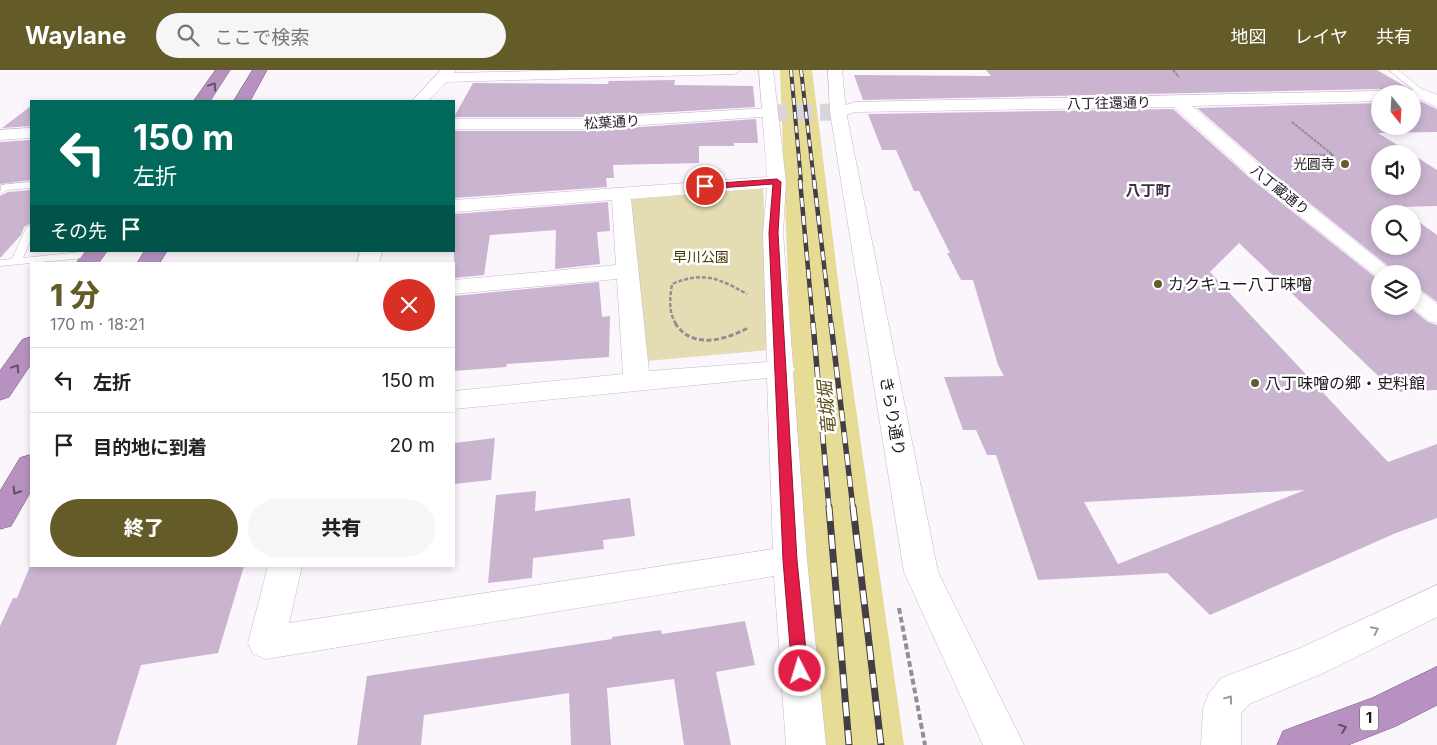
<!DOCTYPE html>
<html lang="ja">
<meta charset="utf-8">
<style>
:root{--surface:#fff;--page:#f6f6f6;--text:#222;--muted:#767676;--line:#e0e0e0;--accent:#645c28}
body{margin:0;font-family:Inter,"Noto Sans JP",sans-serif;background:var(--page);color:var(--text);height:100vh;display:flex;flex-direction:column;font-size:19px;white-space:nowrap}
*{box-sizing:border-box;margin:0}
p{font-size:16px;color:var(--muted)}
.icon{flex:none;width:28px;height:28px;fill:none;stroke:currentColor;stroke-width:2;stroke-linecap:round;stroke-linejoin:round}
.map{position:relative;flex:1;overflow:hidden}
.drawer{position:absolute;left:30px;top:192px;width:425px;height:305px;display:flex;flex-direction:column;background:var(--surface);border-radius:0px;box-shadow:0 2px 8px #0003}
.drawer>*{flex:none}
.guide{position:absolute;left:30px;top:30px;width:425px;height:152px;border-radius:0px;box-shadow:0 2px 8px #0003;background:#00695c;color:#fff;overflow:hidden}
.needle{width:32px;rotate:162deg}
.tools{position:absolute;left:1371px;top:15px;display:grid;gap:10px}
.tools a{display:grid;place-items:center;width:50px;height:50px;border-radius:50%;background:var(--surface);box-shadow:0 2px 8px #0003;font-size:25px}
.pin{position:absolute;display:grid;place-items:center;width:42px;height:42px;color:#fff;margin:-21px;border:2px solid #fff;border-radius:50%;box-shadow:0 1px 5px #0007}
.me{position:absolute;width:55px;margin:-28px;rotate:355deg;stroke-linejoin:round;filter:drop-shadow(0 0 4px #0008)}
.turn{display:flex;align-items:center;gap:18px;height:105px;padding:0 20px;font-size:22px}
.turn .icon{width:65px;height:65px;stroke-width:2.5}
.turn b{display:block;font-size:35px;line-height:42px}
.then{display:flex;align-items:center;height:48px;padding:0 20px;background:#0003;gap:10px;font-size:19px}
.round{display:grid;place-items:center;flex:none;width:52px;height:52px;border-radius:26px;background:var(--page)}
.head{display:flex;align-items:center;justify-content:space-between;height:85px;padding:0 20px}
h1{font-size:30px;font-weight:800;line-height:38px;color:var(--accent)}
.primary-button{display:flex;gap:10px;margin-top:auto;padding:10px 20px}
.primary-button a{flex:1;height:58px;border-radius:30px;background:var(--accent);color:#fff;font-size:20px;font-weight:800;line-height:58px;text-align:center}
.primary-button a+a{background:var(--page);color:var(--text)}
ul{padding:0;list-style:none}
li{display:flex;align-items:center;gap:15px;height:65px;padding:0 20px;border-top:1px solid var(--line)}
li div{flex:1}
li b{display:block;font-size:19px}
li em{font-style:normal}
header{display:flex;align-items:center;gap:30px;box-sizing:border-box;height:70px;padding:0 25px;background:var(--accent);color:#fff}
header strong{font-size:24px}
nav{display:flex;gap:28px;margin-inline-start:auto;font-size:18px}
.search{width:350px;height:45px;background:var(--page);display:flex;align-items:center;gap:12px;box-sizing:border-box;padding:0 18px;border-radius:28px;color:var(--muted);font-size:19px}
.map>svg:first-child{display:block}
.green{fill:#e4ddb3}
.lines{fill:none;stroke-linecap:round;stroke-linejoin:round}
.river{fill:#e7dc96;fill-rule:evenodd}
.building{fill:#cab4d0;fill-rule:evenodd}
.tertiary-tunnel{stroke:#dad5db;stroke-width:17;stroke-dasharray:17 8;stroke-linecap:butt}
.service-casing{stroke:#cab4d0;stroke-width:1}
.minor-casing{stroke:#cab4d0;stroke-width:1}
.tertiary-casing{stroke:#cab4d0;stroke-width:1}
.trunk-casing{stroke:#76557e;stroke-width:1}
.path-far3{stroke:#948d95;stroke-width:2;stroke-dasharray:3 1;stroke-linecap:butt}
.path-far2{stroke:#948d95;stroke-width:2.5;stroke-dasharray:4 2;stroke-linecap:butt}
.path-far1{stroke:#948d95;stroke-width:3;stroke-dasharray:5 2.5;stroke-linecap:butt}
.path{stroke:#948d95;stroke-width:4;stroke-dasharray:6 3;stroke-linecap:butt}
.service{fill:#fff;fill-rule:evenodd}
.minor{fill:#fff;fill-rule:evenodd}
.tertiary{fill:#fff;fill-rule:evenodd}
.trunk{fill:#b792c0;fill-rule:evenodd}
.rail-far3-casing{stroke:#443d46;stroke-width:4}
.rail-far2-casing{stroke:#443d46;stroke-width:4.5}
.rail-far1-casing{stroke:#443d46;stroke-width:5.5}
.rail-casing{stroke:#443d46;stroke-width:7}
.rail-far3{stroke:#fff;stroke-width:2.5;stroke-dasharray:7;stroke-linecap:butt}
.rail-far2{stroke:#fff;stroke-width:3;stroke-dasharray:9;stroke-linecap:butt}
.rail-far1{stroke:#fff;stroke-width:4;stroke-dasharray:11;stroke-linecap:butt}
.rail{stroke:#fff;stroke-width:5;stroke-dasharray:14;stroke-linecap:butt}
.oneway{stroke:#634e69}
.oneway2{stroke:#9a979b}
.route{fill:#e11d48;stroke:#92132f}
.poi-dot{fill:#645c28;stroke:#fff;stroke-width:2}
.labels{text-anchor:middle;stroke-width:5;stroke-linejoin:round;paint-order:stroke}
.far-street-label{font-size:14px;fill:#1f1721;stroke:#fff}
.far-poi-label{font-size:14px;fill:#1f1721;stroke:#fff;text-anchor:end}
.far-park-label{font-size:14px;fill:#413800;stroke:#fff}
.far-neighbourhood-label{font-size:15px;font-weight:bold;fill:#3f2d43;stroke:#fff}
.shield{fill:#fff;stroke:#625d64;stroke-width:1}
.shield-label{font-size:15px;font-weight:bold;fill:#1f1721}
.poi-label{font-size:16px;fill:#1f1721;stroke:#fff;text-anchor:start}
.street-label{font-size:16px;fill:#1f1721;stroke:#fff}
.water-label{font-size:18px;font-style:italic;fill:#5a511e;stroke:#fff}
</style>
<header>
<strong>Waylane</strong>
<div class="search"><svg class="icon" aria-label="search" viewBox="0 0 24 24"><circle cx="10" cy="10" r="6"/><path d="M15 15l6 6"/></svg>ここで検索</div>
<nav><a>地図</a><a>レイヤ</a><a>共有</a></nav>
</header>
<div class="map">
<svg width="1437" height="675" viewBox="0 0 1437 675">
<rect width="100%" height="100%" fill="#fbf6fc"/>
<!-- green -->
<path class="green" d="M763,114L769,280L647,291L628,125Z"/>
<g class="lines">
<!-- river -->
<path class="river" d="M780,0H812L841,234L904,675H814L789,234Z"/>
</g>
<!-- building -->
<g class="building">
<path d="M986,0H1377L1410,19L1403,24H1388L1380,19L863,30L854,5L991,6Z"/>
<path d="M675,10L674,15L753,16L755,37L584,47H454L473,13L608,14L609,11Z"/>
<path d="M1412,32H1422L1437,39V62L1378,63L1412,84H1380V116H1412V84L1437,100V136L1398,137L1407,144H1380V176H1412V147L1437,165V232L1421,220L1412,217V204H1398L1266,98L1197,38L1380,33V56H1412Z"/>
<path d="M31,36V56L2,58Z"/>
<path d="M1173,39L1250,108L1380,211V236H1408L1428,252L1437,255V320L1395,322L1239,173L1210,202L1388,392L1437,374V448L1396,463L1210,545L1167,503L1038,510L996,385H987L976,360H963L944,307L1004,306L998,295L973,210H961L947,183H950L919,121H914L896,80H882L868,44ZM1305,420L1118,494L1084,432Z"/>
<path d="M756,49L758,73H734V76H699V93L613,95L614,108H606L607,117L454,128V61H584Z"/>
<path d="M31,70V110L0,114V72Z"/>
<path d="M31,120V153L24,157L21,165L0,188V126L8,122Z"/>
<path d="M608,132L610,161L597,162L600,194L555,199L556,160L490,165L484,205L454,208V144Z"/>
<path d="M599,212L602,247L610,246L609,287L507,294L506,297L454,301V226Z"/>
<path d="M495,368L491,410L454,414V373Z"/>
<path d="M536,421L535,441L630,428L635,466L603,470L604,479L533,488L532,508L488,513L496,425Z"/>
<path d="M30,496H244L218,583L141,595L116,675H0V556L13,528H17Z"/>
<path d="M745,551L755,595L716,602L731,675H684L674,609L607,618L611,675H571L569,623L424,645L421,675H357L367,606L612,569V567L661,560L662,564Z"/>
</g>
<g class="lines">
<!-- tertiary-tunnel -->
<path class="tertiary-tunnel" d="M770,43L838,42"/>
<!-- service casing -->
<g class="service-casing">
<g id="service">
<path d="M1389,0H1398L1429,25L1422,27Z"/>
<path d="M31,112V118L7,120L0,124L1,115Z"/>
<path d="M31,155V169L23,188L89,181L98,182L99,184L94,187L0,196V190L12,189L26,158Z"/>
</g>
</g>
<!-- minor casing -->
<g class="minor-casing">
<g id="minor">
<path d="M441,0H456L454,3L573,0H741L734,4L446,12L428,31H412Z"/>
<path d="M759,0H773L786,112L783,163L793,296L795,299L793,302L807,490L826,675H786L774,506L266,589L253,584L248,573L268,496H302L289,553L773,479L767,308L454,339V321L623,304L617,209L454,224V210L616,195L612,130L454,142V130L767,107ZM767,118L763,163L767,292L649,301L631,129Z"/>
<path d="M1412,20H1425L1437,25V37L1422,30H1412V24H1405Z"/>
<path d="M1380,21L1386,24H1380V31L1192,36L1265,99L1396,204H1380V209L1251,107L1174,37L856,42L838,47L830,42L832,39L855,32Z"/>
<path d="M31,58V68L0,70V60Z"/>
<path d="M360,181H382L379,194H357Z"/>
<path d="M1412,219L1420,221L1437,234V253L1429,251L1410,236H1412Z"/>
<path d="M1437,515V547L1326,602L1249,634L1241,643V675H1201L1203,638L1208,625L1221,608L1300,578Z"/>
</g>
</g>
<!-- tertiary casing -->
<g class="tertiary-casing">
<g id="tertiary">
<path d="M828,0H842L846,42L938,502L1024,675H983L904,502L830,42Z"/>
<path d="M770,38L778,43L776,46L584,59H454V49H584Z"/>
</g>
</g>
<!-- trunk casing -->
<g class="trunk-casing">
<g id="trunk">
<path d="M216,0H230L210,31H194Z"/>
<path d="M253,0H267L250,31H234Z"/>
<path d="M85,181H107L98,194H76Z"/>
<path d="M145,181H167L159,194H137Z"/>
<path d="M31,267V294L9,327L0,330V301L22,270Z"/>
<path d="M31,385V421L11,456L0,459V421L20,388Z"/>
<path d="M1437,597V635L1396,656L1348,675H1277L1283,661L1372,628Z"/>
</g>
</g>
<!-- path-far3 -->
<g class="path-far3">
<path d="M1173,0L1179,7"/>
<path d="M1292,52L1333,85H1297L1316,102H1299"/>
</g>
<!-- path-far2 -->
<path class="path-far2" d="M676,254C668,241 670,229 672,214C704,201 718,208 747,224"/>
<!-- path-far1 -->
<path class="path-far1" d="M675,253C692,280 725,270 748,258"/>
<!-- path -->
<path class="path" d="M899,538L925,675"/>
<!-- service -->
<use href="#service" class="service"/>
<!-- minor -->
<use href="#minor" class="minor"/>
<!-- tertiary -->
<use href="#tertiary" class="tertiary"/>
<!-- trunk -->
<use href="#trunk" class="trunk"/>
<!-- rail-far3 casing -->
<g class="rail-far3-casing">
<g id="rail-far3">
<path d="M791,0L801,111"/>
<path d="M801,0L814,111"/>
</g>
</g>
<!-- rail-far2 casing -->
<g class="rail-far2-casing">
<g id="rail-far2">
<path d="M800,110L813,254"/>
<path d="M814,110L831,254"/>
</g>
</g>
<!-- rail-far1 casing -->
<g class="rail-far1-casing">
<g id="rail-far1">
<path d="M813,253L829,438"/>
<path d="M831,253L853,438"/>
</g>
</g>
<!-- rail casing -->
<g class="rail-casing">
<g id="rail">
<path d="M829,437L849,675"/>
<path d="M853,437L881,675"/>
</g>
</g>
<!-- rail-far3 -->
<use href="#rail-far3" class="rail-far3"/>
<!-- rail-far2 -->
<use href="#rail-far2" class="rail-far2"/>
<!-- rail-far1 -->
<use href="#rail-far1" class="rail-far1"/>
<!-- rail -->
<use href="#rail" class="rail"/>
</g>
<!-- one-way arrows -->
<defs><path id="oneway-chevron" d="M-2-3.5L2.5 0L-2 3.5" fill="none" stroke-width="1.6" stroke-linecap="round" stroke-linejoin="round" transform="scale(1.25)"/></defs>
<g class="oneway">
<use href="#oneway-chevron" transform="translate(213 16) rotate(-56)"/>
<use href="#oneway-chevron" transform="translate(16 298) rotate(-56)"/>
<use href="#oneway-chevron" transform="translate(16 421) rotate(122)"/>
<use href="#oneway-chevron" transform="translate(1343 658) rotate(-21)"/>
</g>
<g class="oneway2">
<use href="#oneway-chevron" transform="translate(1375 560) rotate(-26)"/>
<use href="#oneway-chevron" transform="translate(1229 629) rotate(-53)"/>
</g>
<!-- route -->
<path class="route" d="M777,109L781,112L778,163L797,490L808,601L805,606L800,608L795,606L792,601L783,490L769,163L773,114L705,119L701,116L705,114Z"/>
<!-- markers -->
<g class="poi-dot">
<circle cx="1345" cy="94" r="5"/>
<circle cx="1158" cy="214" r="5"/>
<circle cx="1255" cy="313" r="5"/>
</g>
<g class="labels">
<!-- far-street labels -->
<g class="far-street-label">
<text transform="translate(1109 33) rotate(-1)" y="5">八丁往還通り</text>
<text transform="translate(612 52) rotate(-3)" y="5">松葉通り</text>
<text transform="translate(1280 120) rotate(39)" y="5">八丁蔵通り</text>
</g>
<!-- far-poi labels -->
<g class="far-poi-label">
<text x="1335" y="99">光圓寺</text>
</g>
<!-- far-park labels -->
<g class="far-park-label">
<text x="701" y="192">早川公園</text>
</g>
<!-- far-neighbourhood labels -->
<g class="far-neighbourhood-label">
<text x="1148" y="126">八丁町</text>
</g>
<!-- shield labels -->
<rect class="shield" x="1360" y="635.5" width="18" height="25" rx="4"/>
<g class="shield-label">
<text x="1369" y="653">1</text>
</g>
<!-- poi labels -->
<g class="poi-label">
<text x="1168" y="220">カクキュー八丁味噌</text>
<text x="1265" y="319">八丁味噌の郷・史料館</text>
</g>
<!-- street labels -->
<g class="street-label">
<text transform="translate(893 346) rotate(80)" y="6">きらり通り</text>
</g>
<!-- water labels -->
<g class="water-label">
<text transform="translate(827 338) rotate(-95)" y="6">竜城堀</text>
</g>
</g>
</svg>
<div class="tools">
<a><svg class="needle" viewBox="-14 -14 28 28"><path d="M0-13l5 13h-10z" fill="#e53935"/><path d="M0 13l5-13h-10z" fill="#767676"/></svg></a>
<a><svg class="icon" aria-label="sound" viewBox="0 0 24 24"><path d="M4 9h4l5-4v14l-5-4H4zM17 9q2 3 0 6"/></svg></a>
<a><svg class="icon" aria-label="search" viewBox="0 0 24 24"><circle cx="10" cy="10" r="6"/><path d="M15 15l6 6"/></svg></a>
<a><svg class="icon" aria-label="layers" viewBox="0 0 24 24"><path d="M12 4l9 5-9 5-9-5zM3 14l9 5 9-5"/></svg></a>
</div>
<div class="pin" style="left:705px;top:116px;background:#d93025"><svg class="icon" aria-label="arrive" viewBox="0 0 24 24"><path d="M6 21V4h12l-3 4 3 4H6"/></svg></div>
<svg class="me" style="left:800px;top:601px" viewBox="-20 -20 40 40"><circle r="17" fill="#e11d48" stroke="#fff" stroke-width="3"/><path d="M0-11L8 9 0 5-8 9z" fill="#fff"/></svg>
<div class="guide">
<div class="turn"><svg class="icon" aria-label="left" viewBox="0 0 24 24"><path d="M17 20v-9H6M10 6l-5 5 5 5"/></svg><div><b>150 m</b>左折</div></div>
<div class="then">その先<svg class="icon" aria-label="arrive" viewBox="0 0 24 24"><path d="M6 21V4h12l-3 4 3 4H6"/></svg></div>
</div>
<section class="drawer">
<div class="head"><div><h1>1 分</h1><p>170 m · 18:21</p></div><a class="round" style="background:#d93025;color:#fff"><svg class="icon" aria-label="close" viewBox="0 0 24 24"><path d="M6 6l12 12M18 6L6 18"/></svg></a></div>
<ul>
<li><svg class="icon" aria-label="left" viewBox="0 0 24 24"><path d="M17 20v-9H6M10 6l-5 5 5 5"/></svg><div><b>左折</b></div><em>150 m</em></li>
<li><svg class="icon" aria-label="arrive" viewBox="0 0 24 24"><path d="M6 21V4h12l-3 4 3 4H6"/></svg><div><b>目的地に到着</b></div><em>20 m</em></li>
</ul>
<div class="primary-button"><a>終了</a><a>共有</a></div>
</section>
</div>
